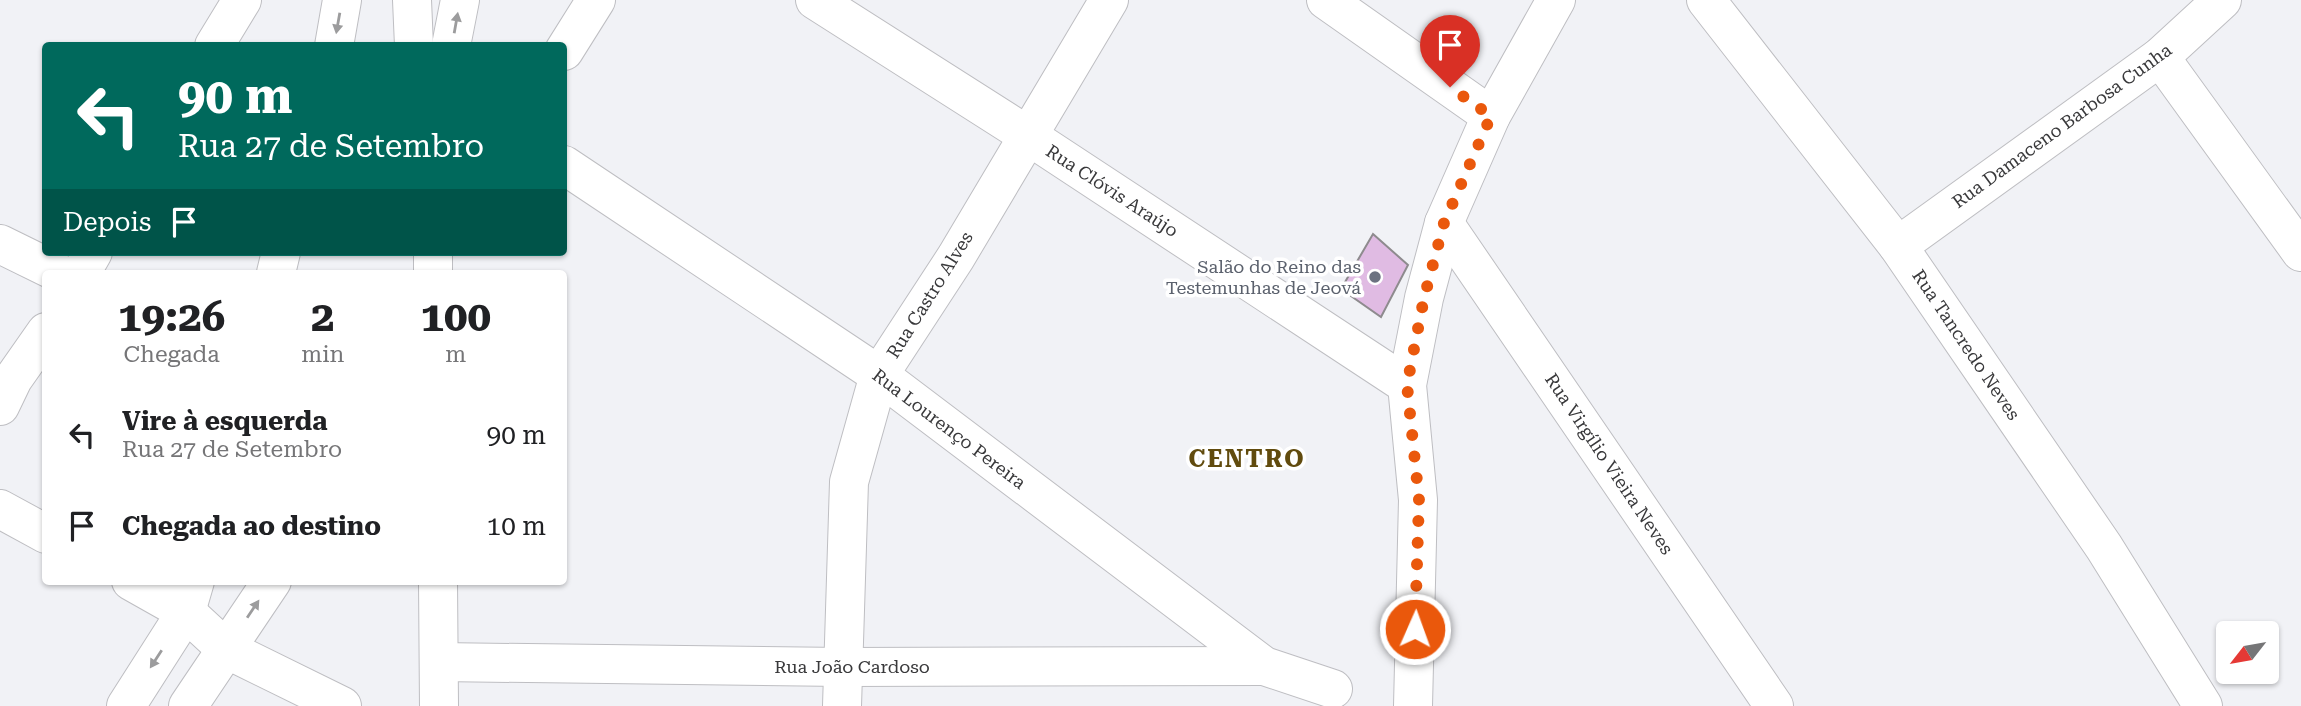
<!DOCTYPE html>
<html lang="pt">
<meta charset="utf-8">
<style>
:root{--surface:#fff;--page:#f2f2f2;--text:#202124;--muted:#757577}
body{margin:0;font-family:"Roboto Serif",serif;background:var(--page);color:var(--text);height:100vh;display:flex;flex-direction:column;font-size:26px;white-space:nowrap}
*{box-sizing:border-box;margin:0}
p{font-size:23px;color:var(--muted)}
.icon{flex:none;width:38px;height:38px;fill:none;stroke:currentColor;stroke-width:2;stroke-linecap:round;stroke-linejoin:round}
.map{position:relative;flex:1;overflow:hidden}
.drawer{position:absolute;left:42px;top:270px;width:525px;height:315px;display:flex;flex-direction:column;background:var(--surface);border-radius:7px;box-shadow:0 2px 5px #0004}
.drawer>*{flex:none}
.guide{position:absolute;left:42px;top:42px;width:525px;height:214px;border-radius:7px;box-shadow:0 2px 5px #0004;background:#00695c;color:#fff;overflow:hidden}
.needle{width:46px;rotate:239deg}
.tools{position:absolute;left:2216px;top:621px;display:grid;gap:14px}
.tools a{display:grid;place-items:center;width:63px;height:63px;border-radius:7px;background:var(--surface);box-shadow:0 2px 5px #0004;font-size:35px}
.pin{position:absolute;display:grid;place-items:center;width:60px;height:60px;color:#fff;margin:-72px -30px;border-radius:50% 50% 50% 0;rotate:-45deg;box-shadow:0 0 7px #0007}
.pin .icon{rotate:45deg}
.me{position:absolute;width:77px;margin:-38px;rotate:2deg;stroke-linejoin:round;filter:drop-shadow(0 0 5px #0008)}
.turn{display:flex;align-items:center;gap:24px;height:147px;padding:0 21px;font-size:32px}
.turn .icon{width:91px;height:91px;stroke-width:2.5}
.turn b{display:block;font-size:49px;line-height:60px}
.then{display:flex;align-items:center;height:66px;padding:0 21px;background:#0003;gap:14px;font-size:26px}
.eta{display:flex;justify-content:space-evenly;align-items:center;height:119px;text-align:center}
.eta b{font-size:42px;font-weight:700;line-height:49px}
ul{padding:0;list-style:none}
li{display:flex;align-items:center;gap:21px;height:91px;padding:0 21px}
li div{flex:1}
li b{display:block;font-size:26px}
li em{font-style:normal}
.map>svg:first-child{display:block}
.building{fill:#e0bbe3;stroke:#8e8b8e;stroke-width:2}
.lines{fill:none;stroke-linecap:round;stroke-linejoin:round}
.street-casing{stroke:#bebec2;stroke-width:40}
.primary-casing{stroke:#bebec2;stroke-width:40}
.street{stroke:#fff;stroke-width:38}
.primary{stroke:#fff;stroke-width:38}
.oneway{fill:#9c9c9d}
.route{stroke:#ea580c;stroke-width:12;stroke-dasharray:0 21.6}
.worship-dot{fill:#6b7280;stroke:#fff;stroke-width:2.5}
.labels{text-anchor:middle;stroke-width:7;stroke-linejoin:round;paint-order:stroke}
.street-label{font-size:18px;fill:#39393b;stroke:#fff}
.worship-label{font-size:18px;fill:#5b616d;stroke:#fff;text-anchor:end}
.district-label{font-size:24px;font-weight:bold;letter-spacing:2px;fill:#614b0e;stroke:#fff}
</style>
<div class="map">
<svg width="2301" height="706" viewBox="0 0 2301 706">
<rect width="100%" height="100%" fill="#f1f2f6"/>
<!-- building -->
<path class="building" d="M1373,234L1408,265L1381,317L1341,289Z"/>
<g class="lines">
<!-- street casing -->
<g class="street-casing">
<g id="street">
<path d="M815,0L1027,135L1407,385"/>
<path d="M1326,0L1491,116"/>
<path d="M1706,0L1898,246L2104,547L2203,706"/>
<path d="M214,46L242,0"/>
<path d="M334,46L342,0"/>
<path d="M564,51L596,0"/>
<path d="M2160,57L2301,252"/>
<path d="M564,165L879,375L1264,666L1333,689"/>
<path d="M1444,223L1774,706"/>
<path d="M0,244L59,273"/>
<path d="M1898,246L2160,57L2222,0"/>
<path d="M81,273L93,252"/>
<path d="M276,273L281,252"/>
<path d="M0,406L13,379L46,332"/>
<path d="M0,509L46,534"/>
<path d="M131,581L186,612L226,649L342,706"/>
<path d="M439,662L843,667L1264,666"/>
<path d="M126,706L186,612L195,581"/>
<path d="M188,706L272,581"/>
<path d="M842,706L849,482L879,375L956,257L1109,0"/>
<path d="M1413,706L1418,500L1407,385L1424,298L1444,223L1491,116L1556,0"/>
</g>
</g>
<!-- primary casing -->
<g class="primary-casing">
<g id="primary">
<path d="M412,0L414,46"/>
<path d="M451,46L460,0"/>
<path d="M433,252V273"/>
<path d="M438,581L439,706"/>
</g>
</g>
<!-- street -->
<use href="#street" class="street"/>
<!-- primary -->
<use href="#primary" class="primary"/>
</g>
<!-- one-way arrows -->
<defs><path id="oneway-solid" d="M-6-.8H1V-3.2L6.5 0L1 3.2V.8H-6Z" transform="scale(1.75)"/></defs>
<g class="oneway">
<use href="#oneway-solid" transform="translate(338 23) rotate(100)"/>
<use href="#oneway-solid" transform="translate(456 23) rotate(-80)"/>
<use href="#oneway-solid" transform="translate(253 609) rotate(-56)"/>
<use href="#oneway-solid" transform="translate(156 659) rotate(123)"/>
</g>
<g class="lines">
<!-- route -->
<path class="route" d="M1415,629L1419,500L1407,385L1424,298L1444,223L1491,116L1450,87"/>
</g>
<!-- markers -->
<circle class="worship-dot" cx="1375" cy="277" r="7"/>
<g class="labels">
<!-- street labels -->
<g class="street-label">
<text transform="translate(2062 126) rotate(-36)" y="6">Rua Damaceno Barbosa Cunha</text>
<text transform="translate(1112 191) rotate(33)" y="6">Rua Clóvis Araújo</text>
<text transform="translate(930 295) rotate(-58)" y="6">Rua Castro Alves</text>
<text transform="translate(1966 345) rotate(56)" y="6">Rua Tancredo Neves</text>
<text transform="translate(949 429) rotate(37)" y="6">Rua Lourenço Pereira</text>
<text transform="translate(1609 464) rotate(56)" y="6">Rua Virgílio Vieira Neves</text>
<text x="852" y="673">Rua João Cardoso</text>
</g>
<!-- worship labels -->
<g class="worship-label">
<text x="1361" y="273">Salão do Reino das<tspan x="1361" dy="21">Testemunhas de Jeová</tspan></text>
</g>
<!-- district labels -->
<g class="district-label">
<text x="1247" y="467">CENTRO</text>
</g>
</g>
</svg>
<div class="tools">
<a><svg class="needle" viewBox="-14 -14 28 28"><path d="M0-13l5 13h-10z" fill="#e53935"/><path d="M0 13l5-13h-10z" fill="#757577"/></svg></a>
</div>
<div class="pin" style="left:1450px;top:87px;background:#d93025"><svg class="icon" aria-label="arrive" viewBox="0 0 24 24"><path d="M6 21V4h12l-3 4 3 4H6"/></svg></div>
<svg class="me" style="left:1415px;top:629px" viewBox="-20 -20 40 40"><circle r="17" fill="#ea580c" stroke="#fff" stroke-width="3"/><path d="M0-11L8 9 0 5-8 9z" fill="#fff"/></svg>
<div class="guide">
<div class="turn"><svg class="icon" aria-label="left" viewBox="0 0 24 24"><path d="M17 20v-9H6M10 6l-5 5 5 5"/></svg><div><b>90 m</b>Rua 27 de Setembro</div></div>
<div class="then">Depois<svg class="icon" aria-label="arrive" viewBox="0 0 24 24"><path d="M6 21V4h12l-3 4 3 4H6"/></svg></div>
</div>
<section class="drawer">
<div class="eta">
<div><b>19:26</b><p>Chegada</p></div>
<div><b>2</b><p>min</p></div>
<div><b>100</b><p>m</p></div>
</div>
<ul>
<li><svg class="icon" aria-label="left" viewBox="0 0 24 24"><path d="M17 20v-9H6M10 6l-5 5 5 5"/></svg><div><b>Vire à esquerda</b><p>Rua 27 de Setembro</p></div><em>90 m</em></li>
<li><svg class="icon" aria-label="arrive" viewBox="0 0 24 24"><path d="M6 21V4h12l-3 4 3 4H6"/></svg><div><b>Chegada ao destino</b></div><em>10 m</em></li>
</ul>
</section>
</div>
